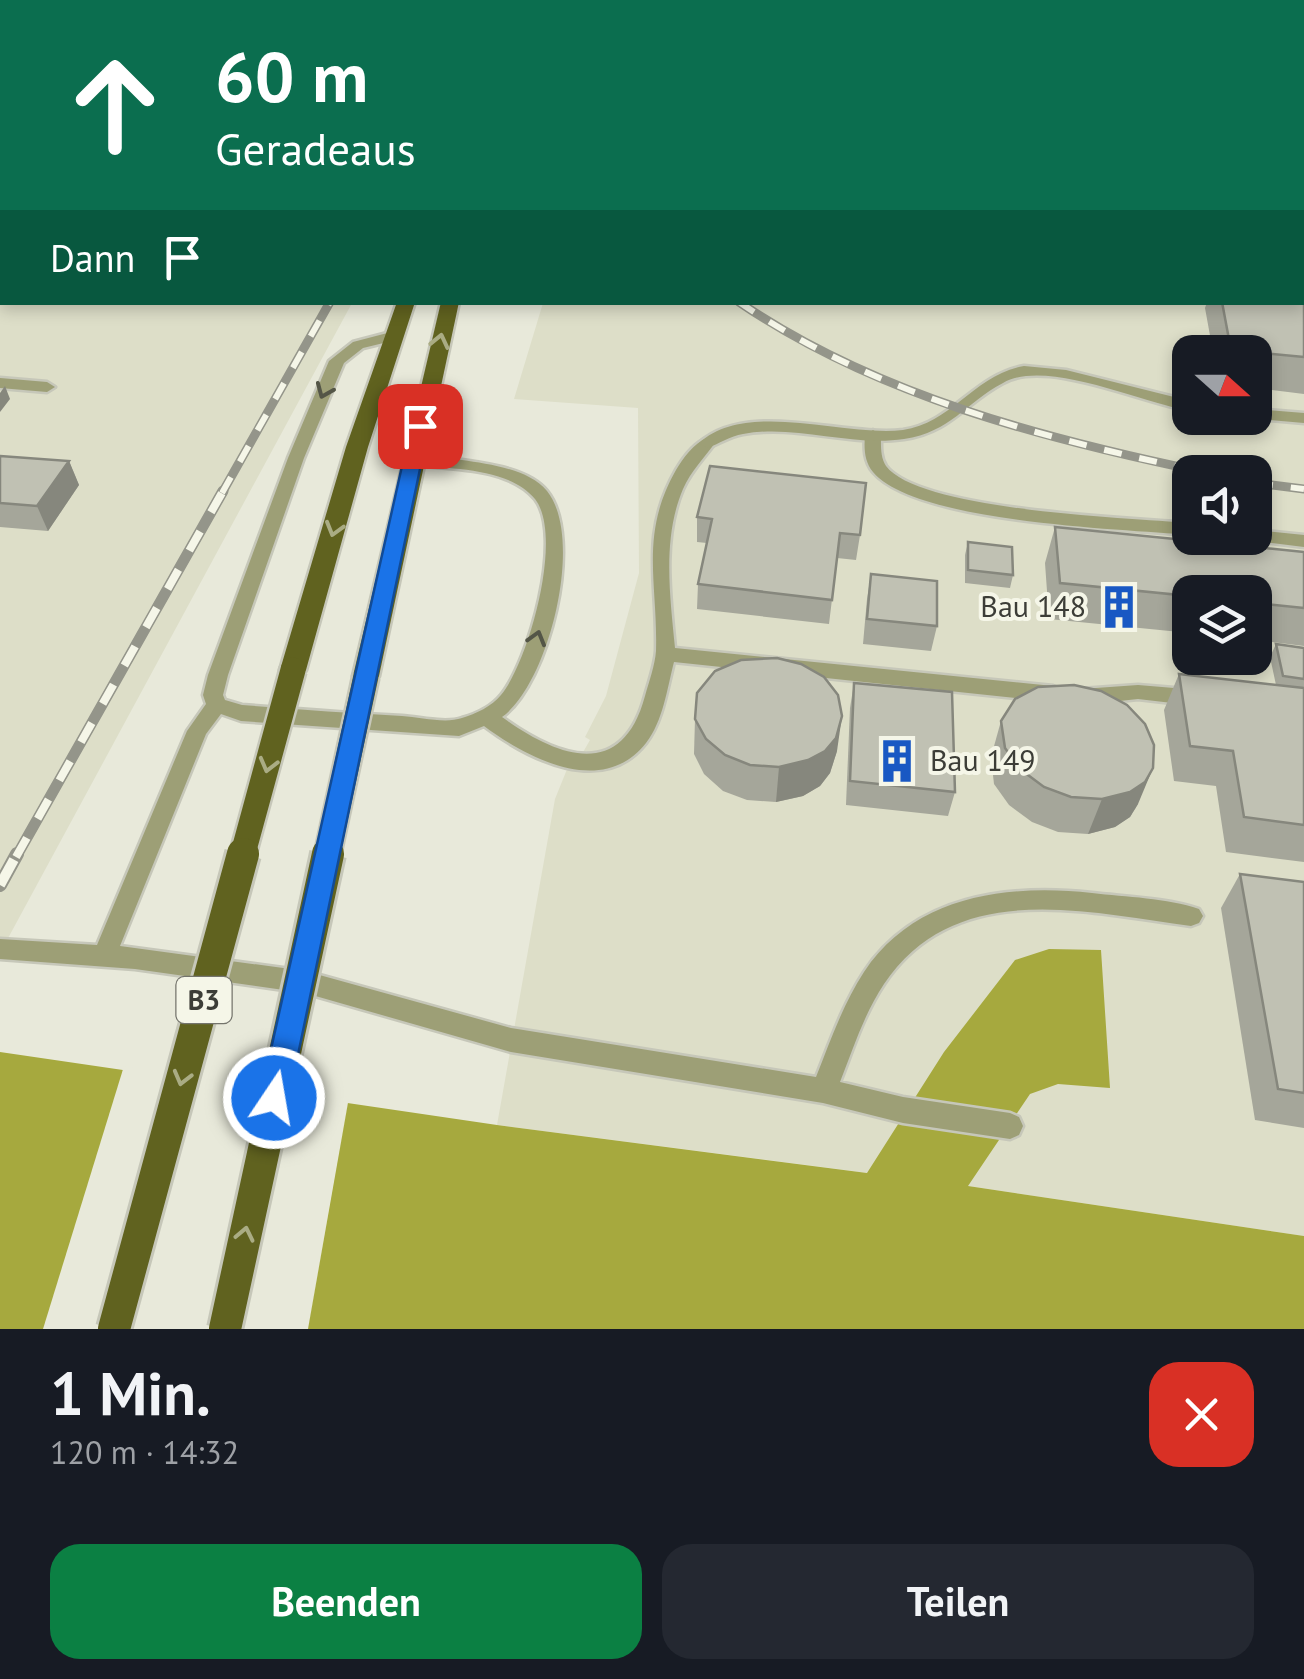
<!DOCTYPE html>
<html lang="de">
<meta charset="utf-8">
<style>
:root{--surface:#171b24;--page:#242831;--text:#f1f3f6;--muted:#9ea1a6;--accent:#0b8043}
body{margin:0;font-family:"PT Sans",sans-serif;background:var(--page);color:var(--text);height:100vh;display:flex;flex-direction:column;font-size:38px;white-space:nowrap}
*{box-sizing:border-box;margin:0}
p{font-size:32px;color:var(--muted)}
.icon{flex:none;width:55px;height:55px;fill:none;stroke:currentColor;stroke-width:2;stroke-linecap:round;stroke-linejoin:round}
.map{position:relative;height:1329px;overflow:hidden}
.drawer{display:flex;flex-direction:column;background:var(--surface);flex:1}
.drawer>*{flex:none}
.guide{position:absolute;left:0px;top:0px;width:1305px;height:305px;box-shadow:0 5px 15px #0003;background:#0b6e4f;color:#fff;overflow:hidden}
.needle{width:65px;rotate:111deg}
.buttons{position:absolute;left:1172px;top:335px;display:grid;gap:20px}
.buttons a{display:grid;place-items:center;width:100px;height:100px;border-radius:20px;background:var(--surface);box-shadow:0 5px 15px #0003;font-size:50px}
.pin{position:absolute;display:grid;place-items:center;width:85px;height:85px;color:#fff;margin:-42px;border-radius:20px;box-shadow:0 5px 15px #0006}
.me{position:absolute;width:110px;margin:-55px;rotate:12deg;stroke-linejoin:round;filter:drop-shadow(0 0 8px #0008)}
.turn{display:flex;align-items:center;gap:35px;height:210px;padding:0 50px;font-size:45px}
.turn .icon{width:130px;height:130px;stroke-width:2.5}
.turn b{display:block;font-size:70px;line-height:85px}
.then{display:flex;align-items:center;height:95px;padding:0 50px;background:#0003;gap:20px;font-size:38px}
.round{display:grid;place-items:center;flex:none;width:105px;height:105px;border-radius:30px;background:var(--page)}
.headline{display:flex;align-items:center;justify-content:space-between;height:170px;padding:0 50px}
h1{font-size:60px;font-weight:700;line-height:75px}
.action{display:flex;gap:20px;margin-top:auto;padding:20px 50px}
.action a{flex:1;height:115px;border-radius:30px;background:var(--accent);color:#fff;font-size:40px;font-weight:700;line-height:115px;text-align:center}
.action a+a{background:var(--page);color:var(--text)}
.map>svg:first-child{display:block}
.built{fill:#dddec8;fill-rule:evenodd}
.water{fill:#a6a93e}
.pier{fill:#e8e9da}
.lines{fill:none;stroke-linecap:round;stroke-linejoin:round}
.service-casing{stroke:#c6c7b9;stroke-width:5}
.minor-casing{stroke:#c6c7b9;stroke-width:5}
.primary-casing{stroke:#c6c7b9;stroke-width:5}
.service{fill:#9d9f76;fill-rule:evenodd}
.minor{fill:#9d9f76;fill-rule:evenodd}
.primary{fill:#60621f;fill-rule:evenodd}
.rail-far2-casing{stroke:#94958a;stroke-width:9}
.rail-far1-casing{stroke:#94958a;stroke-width:11}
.rail-casing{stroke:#94958a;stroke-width:14}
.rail-far2{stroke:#f5f6e8;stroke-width:6;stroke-dasharray:18;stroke-linecap:butt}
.rail-far1{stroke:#f5f6e8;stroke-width:8;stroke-dasharray:22;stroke-linecap:butt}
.rail{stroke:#f5f6e8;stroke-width:10;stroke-dasharray:29;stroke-linecap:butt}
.primary-bridge-far1-casing{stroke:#c6c7b9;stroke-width:30;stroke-linecap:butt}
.primary-bridge-casing{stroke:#c6c7b9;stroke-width:38;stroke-linecap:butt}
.primary-bridge-far1{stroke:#60621f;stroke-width:25}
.primary-bridge{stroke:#60621f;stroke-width:32}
.wall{fill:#a5a69a}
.shaded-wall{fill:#86877d}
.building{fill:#c0c1b3;stroke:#86877d;stroke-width:2.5}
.oneway{stroke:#aaac84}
.oneway2{stroke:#545647}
.route{fill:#1a73e8;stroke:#114b97;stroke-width:2.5}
.labels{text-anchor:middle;stroke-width:8;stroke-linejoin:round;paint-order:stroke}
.shield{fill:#f5f6e8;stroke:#74746c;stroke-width:2.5}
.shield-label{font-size:28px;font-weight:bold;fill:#3c3d37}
.poi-label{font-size:30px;fill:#3c3d37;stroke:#f5f6e8;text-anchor:end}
</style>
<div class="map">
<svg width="1304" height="1329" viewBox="0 0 1304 1329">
<rect width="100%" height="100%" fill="#e8e9da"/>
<!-- built -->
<g class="built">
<path d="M0,0H516L2,2V302L352,303L0,953Z"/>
<path d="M598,0H1304V1236L968,1186L497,1125L555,799L574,752L582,754L590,740L585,737L606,696L639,573L638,408L514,399L543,303L1302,302V2ZM1190,352H1255V418H1190ZM1190,472H1255V538H1190ZM1190,592H1255V658H1190Z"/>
</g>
<!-- water -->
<path class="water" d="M1049,949L1101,950L1110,1088L1058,1084L1030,1094L968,1186L1304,1236V1329H0V1052L497,1125L867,1173L944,1052L1015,960Z"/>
<!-- pier -->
<path class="pier" d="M124,1066L349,1097L308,1329H43Z"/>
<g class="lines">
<!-- service casing -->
<g class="service-casing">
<g id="service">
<path d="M139,0H150L151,2H141Z"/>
<path d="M1257,0H1267L1268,2H1258Z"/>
<path d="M1302,92H1304V103L1302,102Z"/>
<rect x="1302" y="166" width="2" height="8"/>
<path d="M395,331L400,333V339L363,348L344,363L304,458L228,675L223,695L225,700L242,705C295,709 348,713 402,716C420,717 445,724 462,718C476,714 492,706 501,695C529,661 564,536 535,499C509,467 449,469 412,465L403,460C416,450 446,458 462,460C489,464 529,469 547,491C585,538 549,684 502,717C557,757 622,782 645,696C649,682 655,665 656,651C658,583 639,535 676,470C683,458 694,443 707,438L715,443C704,458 691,471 683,489C662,538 670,596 675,648L1053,686L1060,689L1063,694L1060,699L1053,702L674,662C667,689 663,721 646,743C603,798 528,759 484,726L459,736L241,721L221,714L206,734L120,946L305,971L511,1028L816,1077C830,1042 843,1004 864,972C915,895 1008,884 1092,893C1126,897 1167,898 1199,909L1203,916L1199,923L1191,926C1085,912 955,878 884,984C864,1014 853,1049 840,1082L903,1097L1010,1113L1019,1117L1023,1126L1019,1135L1010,1139L903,1123L823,1103L511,1052L305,993L135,969L0,959V939L97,945L187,731L206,704L203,695L208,675L288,458L329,361L353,342Z"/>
<path d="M0,378L47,382L55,387L47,392L0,388Z"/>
<path d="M873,430L881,435C881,445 880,457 886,466C920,511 1131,518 1190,523V535C1122,529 916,523 873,472C864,461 864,448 865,435Z"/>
<path d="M1255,530L1304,535V547L1249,540L1247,538H1255Z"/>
<path d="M1138,685L1198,690L1205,693L1208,698L1205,703L1198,706L1138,699L1082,705L1075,702L1072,697L1075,692L1082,689Z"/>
</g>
</g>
<!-- minor casing -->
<g class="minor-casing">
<g id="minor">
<path d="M1024,366L1066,370L1190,401V411C1142,403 1046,358 1003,383C965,403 951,432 904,439C850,447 796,424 743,434C730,436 719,444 707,448L699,443C748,399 843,437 903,430C952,423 974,375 1024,366Z"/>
<path d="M1255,409L1304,413V423L1249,418H1255Z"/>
</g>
</g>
<!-- primary casing -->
<g class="primary-casing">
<g id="primary">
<path d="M397,302H415L368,447L306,670L302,676H284L280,670L346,447Z"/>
<path d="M441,302H459L379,676L375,682H357L353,676Z"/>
</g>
</g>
<!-- service -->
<use href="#service" class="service"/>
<!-- minor -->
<use href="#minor" class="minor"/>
<!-- primary -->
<use href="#primary" class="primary"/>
<!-- rail-far2 casing -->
<g class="rail-far2-casing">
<g id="rail-far2">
<path d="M739,302C875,395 1045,439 1204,472"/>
<path d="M1255,483L1304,489"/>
<path d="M222,493L330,302"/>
</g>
</g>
<!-- rail-far1 casing -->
<g class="rail-far1-casing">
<path id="rail-far1" d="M16,857L223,491"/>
</g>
<!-- rail casing -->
<g class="rail-casing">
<path id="rail" d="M0,885L17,854"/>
</g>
<!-- rail-far2 -->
<use href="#rail-far2" class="rail-far2"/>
<!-- rail-far1 -->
<use href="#rail-far1" class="rail-far1"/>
<!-- rail -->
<use href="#rail" class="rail"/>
<!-- primary-bridge-far1 casing -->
<g class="primary-bridge-far1-casing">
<g id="primary-bridge-far1">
<path d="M242,857L293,670"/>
<path d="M327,857L366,676"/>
</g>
</g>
<!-- primary-bridge casing -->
<g class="primary-bridge-casing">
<g id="primary-bridge">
<path d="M114,1329L243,854"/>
<path d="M225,1329L328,854"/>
</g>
</g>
<!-- primary-bridge-far1 -->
<use href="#primary-bridge-far1" class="primary-bridge-far1"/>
<!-- primary-bridge -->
<use href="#primary-bridge" class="primary-bridge"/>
</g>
<!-- wall -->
<g class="wall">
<rect x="1137" y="0" width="70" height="2"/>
<path d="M1303,189H1304V274H1302Z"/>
<path d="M1304,283V394L1255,388V352H1213L1205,308L1207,302H1302Z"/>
<path d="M0,456L69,461L79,485L48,531L0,527Z"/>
<path d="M697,517L860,535L856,560L837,558L829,624L697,609L698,584L707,543L697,542Z"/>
<path d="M1055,527L1304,552V646L1255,640V592H1190V633L1049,619L1045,563Z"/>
<path d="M968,542L1013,575L1010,588L965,583V555Z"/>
<path d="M871,574L937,626L931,651L863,644L867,599Z"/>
<path d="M1276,644L1304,648V862L1226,852L1216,786L1174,781L1164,710L1179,674L1276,685L1270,657Z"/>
<path d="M854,683L955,792L948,816L846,805L850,708Z"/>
<path d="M695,719L837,751L830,773L820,786L803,796L776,802L747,800L723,791L704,774L694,754Z"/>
<path d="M1001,721L1138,804L1130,817L1115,827L1088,834L1058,832L1032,822L1009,805L994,784L991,757Z"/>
<path d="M1240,874L1304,882V1128L1255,1120L1221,908Z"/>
</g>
<!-- shaded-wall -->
<g class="shaded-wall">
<path d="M0,0H40L36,2H2V28L0,30Z"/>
<path d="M118,0H143L144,2H115Z"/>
<path d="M2,94V174L0,176V96Z"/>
<path d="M5,386L10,399L0,412V393Z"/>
<path d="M69,461L79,485L48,531L37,506Z"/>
<path d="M842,716L837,751L830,773L820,786L803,796L776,802L779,767Z"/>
<path d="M1153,768L1138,804L1130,817L1115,827L1088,834L1102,799Z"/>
</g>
<!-- building -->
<g class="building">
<path d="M78,0H118L115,2H75Z"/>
<path d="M2,70V107L0,109V72Z"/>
<path d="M1302,203L1304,204V240H1302Z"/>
<path d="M1302,283H1304V357L1231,350L1222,302H1302Z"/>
<path d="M0,456L69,461L37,506L0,503Z"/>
<path d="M710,466L866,483L860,535L840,533L832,600L698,584L712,519L697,517Z"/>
<path d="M1055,527L1304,552V608L1255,603V592H1190V596L1060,583Z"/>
<path d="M968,542L1012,547L1013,575L968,570Z"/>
<path d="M871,574L937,581V626L867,619Z"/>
<path d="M1276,644L1304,648V679L1283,676Z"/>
<path d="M777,658L801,664L824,677L838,695L842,716L836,738L825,751L808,760L779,767L750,765L725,755L706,739L695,719L697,693L715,671L741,660Z"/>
<path d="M1179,674L1304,688V825L1244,817L1233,751L1190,746Z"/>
<path d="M854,683L952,692L955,792L850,781Z"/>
<path d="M1074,685L1101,691L1127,705L1145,724L1154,745L1153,768L1145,782L1130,792L1102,799L1071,797L1044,787L1020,769L1005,748L1001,721L1015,699L1038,687Z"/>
<path d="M1240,874L1304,882V1093L1278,1089Z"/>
</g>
<!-- one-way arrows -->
<defs><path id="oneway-chevron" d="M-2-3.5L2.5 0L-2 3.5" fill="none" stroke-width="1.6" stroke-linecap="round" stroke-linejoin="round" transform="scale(2.5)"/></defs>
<g class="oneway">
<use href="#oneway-chevron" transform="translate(440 341) rotate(-77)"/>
<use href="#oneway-chevron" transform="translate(334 529) rotate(106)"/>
<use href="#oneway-chevron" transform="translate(268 765) rotate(105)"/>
<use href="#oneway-chevron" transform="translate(182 1078) rotate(105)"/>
<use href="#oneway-chevron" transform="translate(245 1234) rotate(-78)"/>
</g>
<g class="oneway2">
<use href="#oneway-chevron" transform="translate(324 391) rotate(113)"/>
<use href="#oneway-chevron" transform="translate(537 638) rotate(-74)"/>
</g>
<!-- route -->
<path class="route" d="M420,421L429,426L289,1098L285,1109L274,1113L264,1109L260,1098L411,426Z"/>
<!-- icons -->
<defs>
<g id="building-bare" transform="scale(3.45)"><path d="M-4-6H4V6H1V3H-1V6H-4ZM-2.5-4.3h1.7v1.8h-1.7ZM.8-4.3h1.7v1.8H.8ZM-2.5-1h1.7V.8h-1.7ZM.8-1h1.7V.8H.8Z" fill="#1958c3" stroke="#f5f6e8" stroke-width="2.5" paint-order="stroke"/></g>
</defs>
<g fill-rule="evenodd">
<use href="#building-bare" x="1119" y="607"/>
<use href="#building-bare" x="897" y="761"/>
</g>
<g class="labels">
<!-- shield labels -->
<rect class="shield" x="176.5" y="977" width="55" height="46" rx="8"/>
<g class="shield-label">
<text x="204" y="1010">B3</text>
</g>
<!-- poi labels -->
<g class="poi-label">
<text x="1086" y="617">Bau 148</text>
<text x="930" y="771" text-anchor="start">Bau 149</text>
</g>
</g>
</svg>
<div class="buttons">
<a><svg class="needle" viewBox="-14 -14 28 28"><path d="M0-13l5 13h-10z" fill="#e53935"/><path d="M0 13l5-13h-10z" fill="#9ea1a6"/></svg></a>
<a><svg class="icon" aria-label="sound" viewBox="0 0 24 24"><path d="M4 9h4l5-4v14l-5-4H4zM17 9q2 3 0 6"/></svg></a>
<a><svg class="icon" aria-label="layers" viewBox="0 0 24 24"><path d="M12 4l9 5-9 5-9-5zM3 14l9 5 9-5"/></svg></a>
</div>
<div class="pin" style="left:420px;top:426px;background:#d93025"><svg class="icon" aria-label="arrive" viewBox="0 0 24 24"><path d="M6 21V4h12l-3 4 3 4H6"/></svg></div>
<svg class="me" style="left:274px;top:1098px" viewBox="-20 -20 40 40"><circle r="17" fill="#1a73e8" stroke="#fff" stroke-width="3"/><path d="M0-11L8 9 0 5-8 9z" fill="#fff"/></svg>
<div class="guide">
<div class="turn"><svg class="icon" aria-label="ahead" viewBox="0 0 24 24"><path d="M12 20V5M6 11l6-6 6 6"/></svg><div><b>60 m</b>Geradeaus</div></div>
<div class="then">Dann<svg class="icon" aria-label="arrive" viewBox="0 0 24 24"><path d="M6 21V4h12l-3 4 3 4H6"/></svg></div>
</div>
</div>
<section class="drawer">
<div class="headline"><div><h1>1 Min.</h1><p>120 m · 14:32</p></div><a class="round" style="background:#d93025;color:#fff"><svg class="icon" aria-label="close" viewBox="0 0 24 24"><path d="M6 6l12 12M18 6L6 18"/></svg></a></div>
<div class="action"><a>Beenden</a><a>Teilen</a></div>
</section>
